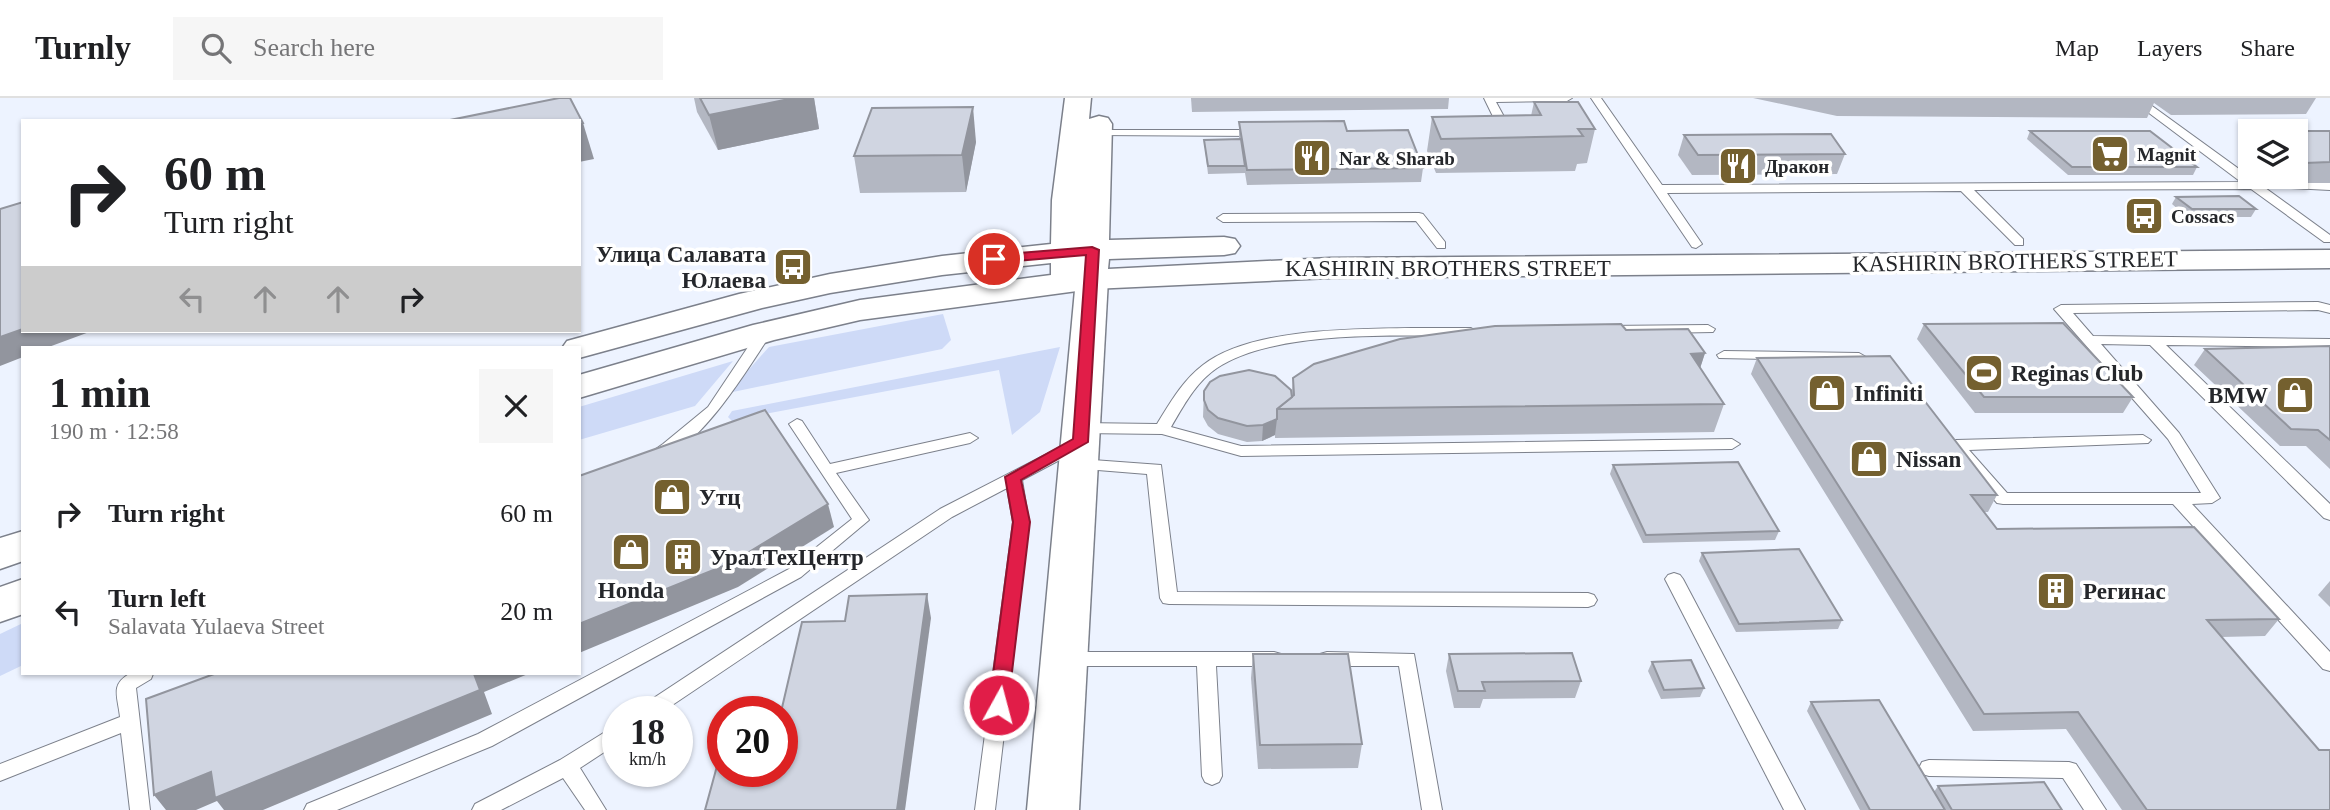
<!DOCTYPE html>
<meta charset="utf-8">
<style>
:root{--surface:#fff;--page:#f6f6f6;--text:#202124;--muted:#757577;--line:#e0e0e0}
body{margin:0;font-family:"Times New Roman",serif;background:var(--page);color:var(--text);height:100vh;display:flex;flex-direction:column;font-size:26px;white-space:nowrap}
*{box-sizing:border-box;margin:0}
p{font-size:23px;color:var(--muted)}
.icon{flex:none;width:38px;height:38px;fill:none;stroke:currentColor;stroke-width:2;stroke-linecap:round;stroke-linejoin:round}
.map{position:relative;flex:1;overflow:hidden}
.panel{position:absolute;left:21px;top:248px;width:560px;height:329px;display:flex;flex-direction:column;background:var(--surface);border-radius:0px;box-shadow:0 2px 5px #0004}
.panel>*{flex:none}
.top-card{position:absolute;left:21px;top:21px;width:560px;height:214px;border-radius:0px;box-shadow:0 2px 5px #0004;background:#fff;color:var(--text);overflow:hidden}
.fabs{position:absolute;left:2238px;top:21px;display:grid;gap:14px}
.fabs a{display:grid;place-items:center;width:70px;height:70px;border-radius:0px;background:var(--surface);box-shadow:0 2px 5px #0004;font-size:35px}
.speed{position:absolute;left:602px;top:598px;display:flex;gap:14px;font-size:35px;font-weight:700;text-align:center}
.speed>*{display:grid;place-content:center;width:91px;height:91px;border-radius:50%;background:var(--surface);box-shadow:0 2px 5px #0004;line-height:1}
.speed small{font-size:18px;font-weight:400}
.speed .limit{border:10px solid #d22;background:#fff;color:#111}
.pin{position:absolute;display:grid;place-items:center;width:60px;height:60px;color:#fff;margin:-30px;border:4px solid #fff;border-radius:50%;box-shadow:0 2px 7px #0007}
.me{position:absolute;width:77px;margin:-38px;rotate:7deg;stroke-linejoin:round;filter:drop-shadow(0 0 5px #0008)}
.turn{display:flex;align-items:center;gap:24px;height:147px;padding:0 28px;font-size:32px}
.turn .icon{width:91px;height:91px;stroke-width:2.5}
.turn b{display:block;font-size:49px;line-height:60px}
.lanes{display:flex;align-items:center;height:66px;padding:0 28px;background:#0003;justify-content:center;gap:35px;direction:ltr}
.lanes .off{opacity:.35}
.round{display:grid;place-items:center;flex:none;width:74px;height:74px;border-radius:0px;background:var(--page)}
.headline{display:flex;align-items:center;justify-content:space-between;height:119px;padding:0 28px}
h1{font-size:42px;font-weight:700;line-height:52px}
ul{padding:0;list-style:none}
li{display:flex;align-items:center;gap:21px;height:98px;padding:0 28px}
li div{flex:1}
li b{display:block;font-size:26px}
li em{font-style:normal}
header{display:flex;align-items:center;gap:42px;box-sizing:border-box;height:98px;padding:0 35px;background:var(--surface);border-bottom:2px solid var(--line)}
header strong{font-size:33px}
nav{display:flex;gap:38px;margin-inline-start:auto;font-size:24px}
.search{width:490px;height:63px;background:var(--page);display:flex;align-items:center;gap:18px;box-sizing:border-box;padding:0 24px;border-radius:0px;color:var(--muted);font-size:26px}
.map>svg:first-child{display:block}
.green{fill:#cedaf7}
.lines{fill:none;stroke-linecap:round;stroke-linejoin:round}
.service-casing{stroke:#7c808b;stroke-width:2}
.tertiary-casing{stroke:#7c808b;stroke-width:3}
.secondary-casing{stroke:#7c808b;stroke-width:3}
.service{fill:#fff;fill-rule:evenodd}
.tertiary{fill:#fff;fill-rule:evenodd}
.secondary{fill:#fff;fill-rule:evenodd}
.wall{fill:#b3b7c2}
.shaded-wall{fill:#92959e}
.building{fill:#d0d5e1;stroke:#92959e;stroke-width:2}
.route{fill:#e11d48;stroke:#92132f;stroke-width:2}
.labels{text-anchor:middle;stroke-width:7;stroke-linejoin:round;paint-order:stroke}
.far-poi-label{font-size:19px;font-weight:bold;fill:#25272b;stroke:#fff;text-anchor:start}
.poi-label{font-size:23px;font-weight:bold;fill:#25272b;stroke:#fff;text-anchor:start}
.street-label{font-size:23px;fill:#25272b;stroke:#fff}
</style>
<header>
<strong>Turnly</strong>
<div class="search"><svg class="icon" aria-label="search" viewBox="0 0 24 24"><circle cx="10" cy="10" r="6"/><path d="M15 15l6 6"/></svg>Search here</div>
<nav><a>Map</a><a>Layers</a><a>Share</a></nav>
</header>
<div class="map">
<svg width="2330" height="712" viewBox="0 0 2330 712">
<rect width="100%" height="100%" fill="#edf3ff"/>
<!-- green -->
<g class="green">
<path d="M943,216L951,242L942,251L728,295L769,249Z"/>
<path d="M1060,249L1040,314L1012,337L999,272L759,317L736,327L728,319L732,313Z"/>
<path d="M733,263L695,308L579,342V309Z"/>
<path d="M23,525V567L0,578V536Z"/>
</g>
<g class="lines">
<!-- service casing -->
<g class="service-casing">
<g id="service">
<path d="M1484,0H1572L1567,3L1496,4L1514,37L1508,40L1502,37Z"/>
<path d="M1591,0H1601L1662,87L2241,84L2129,0H2141L2330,137V144H2324L2251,91L1974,92L2023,141V147H2015L1961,93L1667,95L1702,146L1696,150L1692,149Z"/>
<path d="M1099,32H1258L1264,35L1258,38L1095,37L1093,35Z"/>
<path d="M2295,83L2330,84V92L2291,90V84Z"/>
<path d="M1419,115L1423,116L1445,144V150H1437L1416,123L1223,124L1217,120L1223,116Z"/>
<path d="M2318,204L2330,207V215L2318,212L2073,215L2093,238L2330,241V249L2166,247L2330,406V422L2324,420L2150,247L2101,246L2179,335L2220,400L2212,405L2192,406L2330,554V573L2323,571L2173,406H2003L1997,405L1957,359L1955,355L1957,352L1948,347L1956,342L2143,337L2151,342L2148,345L1969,352L2007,395H2201L2168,341L2054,211L2061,207Z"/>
<path d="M1708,227L1715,231L1713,234L1605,236L1598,232L1605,228Z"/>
<path d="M765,230L772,234C754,261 692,366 655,357L653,353L663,346L708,309L760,231Z"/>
<path d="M1412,230H1471L1478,234L1471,238C1402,238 1275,231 1217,270C1196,284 1184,307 1171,329L1241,348L1732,341L1740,346L1732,351L1241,358L1162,336L1080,335L1072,330L1080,325L1157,326C1170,305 1183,282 1203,267C1251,230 1353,231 1412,230Z"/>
<path d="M1724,253L1859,255L1866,259L1859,263L1719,260L1717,257Z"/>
<path d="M797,321L802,323L830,366L970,335L978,340L970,345L836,375L869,422L801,479L492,648L337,712H304L307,706L478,636L789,471L852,421L789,326Z"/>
<path d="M1078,340L1086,345L1084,349L1022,382L1029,424L995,712H975L1013,424L1007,390L952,419L662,614H637L640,609L940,411Z"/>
<path d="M1079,361L1161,367L1177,494L1588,495L1594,497L1597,502L1594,507L1588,509L1169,506L1163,505L1160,500L1147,376L1073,370L1071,366Z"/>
<path d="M1674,475L1680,477L1683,481L1805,712H1784L1665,481L1668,477Z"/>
<path d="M1068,554H1274L1281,556L1283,561L1281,566L1274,568H1216L1222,678L1219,684L1212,687L1205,684L1202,678L1197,568H1068L1061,566L1059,561L1061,556Z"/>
<path d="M1327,554L1414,556L1442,712H1422L1399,568H1327L1320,566L1318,561L1320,556Z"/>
<path d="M129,576H153L151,581L136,590L150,712H130L121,635L0,683V666L120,619C118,599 110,587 129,576Z"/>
<path d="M618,626V645L580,670L606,712H585L563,680L501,712H472L475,706L560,662Z"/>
<path d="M1929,662L2069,664L2076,666L2106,712H2084L2063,680L1929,678L1922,676L1919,670L1922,664Z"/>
</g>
</g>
<!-- tertiary casing -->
<g class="tertiary-casing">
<path id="tertiary" d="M1092,171L1103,174L1108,181L1079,712H1027L1076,181L1081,174Z"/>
</g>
<!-- secondary casing -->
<g class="secondary-casing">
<g id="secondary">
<path d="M1065,0H1091L1089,21L1099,18L1108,20L1112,26L1109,142L1224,139L1235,141L1240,148L1235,155L1224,157L1109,161L1108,171L1330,160L2330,152V170L1330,180L1092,191L860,222L774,242L579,300V277L753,227L860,202L1051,177V165L942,177L830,195L762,210L579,260V250H562L567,243L739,196L830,176L942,158L1051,146L1052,102Z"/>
<path d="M23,433V463L0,471V440Z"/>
<path d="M23,481V516L0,524V489Z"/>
</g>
</g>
<!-- service -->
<use href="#service" class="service"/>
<!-- tertiary -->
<use href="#tertiary" class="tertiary"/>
<!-- secondary -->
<use href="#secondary" class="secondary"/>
</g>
<!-- wall -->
<g class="wall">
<path d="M694,0H814L819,31L718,52L697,14Z"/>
<path d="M1191,0H1449L1448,11L1192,14Z"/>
<path d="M1753,0H2316L2306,16L2171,17L2154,5L2147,20L1837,18Z"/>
<path d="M1534,4L1595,31L1587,65L1577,66L1575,73L1436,75L1427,53L1432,19L1531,18Z"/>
<path d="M1239,24L1347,33L1423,70L1421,84L1247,87L1245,75L1208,76L1204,42L1239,41Z"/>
<path d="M2030,33L2197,69L2193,77H2068L2027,41Z"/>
<path d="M2296,33H2330V85H2293L2284,79H2296Z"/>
<path d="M1684,37L1845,56L1837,76L1692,77L1678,57Z"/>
<path d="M976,44L966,94L860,95L854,58Z"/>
<path d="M2176,99L2256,111L2251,119H2187L2172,106Z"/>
<path d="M1924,226L2133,299L2123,315H1975L1917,241Z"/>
<path d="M1626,232L1705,255L1700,270L1724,306L1714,334L1275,340V337L1262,343L1247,344L1218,336L1208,328L1203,319L1204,293L1292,294L1293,280Z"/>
<path d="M2330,248V371L2306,348H2280L2194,267L2205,251Z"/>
<path d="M1757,260L1997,397L1988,414H1984L1997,431L2279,521L2265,538L2221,539L2330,712H2122L2066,631L1973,633L1751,276Z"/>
<path d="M1613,367L1779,433L1775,442L1643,445L1610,376Z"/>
<path d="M1702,455L1842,522L1838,531L1736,534L1699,463Z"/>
<path d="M2330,483V509L2318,497Z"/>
<path d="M1253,556L1362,646L1358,670L1258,671L1251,580Z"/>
<path d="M1449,556L1581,583L1575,600L1483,601L1480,610H1454L1446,573Z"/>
<path d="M1652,564L1704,590L1700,599L1661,601L1648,573Z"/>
<path d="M1811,604L1934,694L1938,688L2062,712H1860L1807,613Z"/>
</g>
<!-- shaded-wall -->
<g class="shaded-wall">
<path d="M794,0H814L819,31L718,52L709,17Z"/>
<path d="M973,9L976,44L966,94L962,57Z"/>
<path d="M583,25L594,61L579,64V26Z"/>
<path d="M23,231V233H92L46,250H23V259L0,268V239Z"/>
<path d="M1705,255L1696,283L1691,256Z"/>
<path d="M1277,321L1275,337L1262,343L1263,327Z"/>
<path d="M828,406L834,429L738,489L579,555V526Z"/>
<path d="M927,496L931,520L905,712H897Z"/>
<path d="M474,576H528L484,594L492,616L263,712H224L217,703L196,712H166L154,697L211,674Z"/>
</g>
<!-- building -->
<g class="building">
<path d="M559,0H570L583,25L579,26V23H445Z"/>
<path d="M700,0H794L709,17Z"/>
<path d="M1534,4H1578L1595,31H1578L1583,38L1441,41L1432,19L1541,17Z"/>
<path d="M973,9L962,57L854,58L872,10Z"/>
<path d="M1344,23L1347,33L1408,32L1423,70L1247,72L1239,24Z"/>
<path d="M2030,33H2150L2197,69H2072Z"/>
<path d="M2296,33H2330V64L2305,65L2296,58Z"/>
<path d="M1831,36L1845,56L1698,57L1684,37Z"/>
<path d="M1241,41L1245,68H1208L1204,42Z"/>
<path d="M2239,98L2256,111H2192L2176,99Z"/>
<path d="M23,104V231L0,239V111Z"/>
<path d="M2063,225L2133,299H1984L1924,226Z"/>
<path d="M1621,226L1626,232L1688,231L1705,255L1691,256L1724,306L1277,311L1294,297L1293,280L1314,266L1400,241L1495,228Z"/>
<path d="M2330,248V342L2318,332L2291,331L2205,251Z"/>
<path d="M1890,258L1997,397H1971L1997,431L2194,429L2279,521L2207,522L2319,652H2330V712H2147L2078,614L1984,616L1757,260Z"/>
<path d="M1249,272L1275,278L1291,292L1292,299L1277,311V321L1263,327L1247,328L1218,320L1208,312L1204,302V293L1210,284L1220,278Z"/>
<path d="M765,312L828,406L731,465L579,526V378Z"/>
<path d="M1738,364L1779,433L1646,437L1613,367Z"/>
<path d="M1799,451L1842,522L1739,526L1702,455Z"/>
<path d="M927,496L897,712H705L723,646V674H782V614H781L802,524L845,523L849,498Z"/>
<path d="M1572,555L1581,583L1482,584L1485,593H1458L1449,556Z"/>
<path d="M1253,556H1348L1362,646L1260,647Z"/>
<path d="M1691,562L1704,590L1664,592L1652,564Z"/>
<path d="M214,576H474L480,592L215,700L211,674L154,697L146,601Z"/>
<path d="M1879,602L1945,712H1870L1811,604Z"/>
<path d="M2044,684L2062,712H1952L1938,688Z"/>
</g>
<!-- route -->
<path class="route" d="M1092,149L1099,152L1088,344L1021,382L1030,424L1008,607L1005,613H992L989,607L1013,424L1005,379L1073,341L1086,157L994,165L987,161L994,157Z"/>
<!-- icons -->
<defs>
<g id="supermarket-square" transform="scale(2.0125)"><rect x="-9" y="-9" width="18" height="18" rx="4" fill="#74602f" stroke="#fff"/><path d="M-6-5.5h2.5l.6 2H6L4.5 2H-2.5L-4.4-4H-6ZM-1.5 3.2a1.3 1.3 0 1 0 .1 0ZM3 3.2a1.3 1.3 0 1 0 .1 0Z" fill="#fff"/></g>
<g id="restaurant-square" transform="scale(2.0125)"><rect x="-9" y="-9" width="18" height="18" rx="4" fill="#74602f" stroke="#fff"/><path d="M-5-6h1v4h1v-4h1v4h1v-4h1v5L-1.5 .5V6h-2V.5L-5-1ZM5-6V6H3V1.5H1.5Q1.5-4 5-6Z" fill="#fff"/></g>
<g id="bus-square" transform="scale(2.0125)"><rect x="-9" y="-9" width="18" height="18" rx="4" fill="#74602f" stroke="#fff"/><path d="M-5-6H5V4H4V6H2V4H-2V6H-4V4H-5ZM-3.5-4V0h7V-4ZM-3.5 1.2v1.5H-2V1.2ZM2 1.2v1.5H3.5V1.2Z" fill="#fff"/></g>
<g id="stadium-square" transform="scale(2.0125)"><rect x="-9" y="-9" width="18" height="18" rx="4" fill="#74602f" stroke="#fff"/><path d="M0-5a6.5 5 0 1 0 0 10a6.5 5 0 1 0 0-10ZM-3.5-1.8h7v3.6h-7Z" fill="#fff"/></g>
<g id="shop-square" transform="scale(2.0125)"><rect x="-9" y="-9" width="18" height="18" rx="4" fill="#74602f" stroke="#fff"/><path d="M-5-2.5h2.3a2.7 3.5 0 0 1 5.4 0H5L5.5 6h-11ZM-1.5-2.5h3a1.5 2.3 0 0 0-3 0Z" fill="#fff"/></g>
<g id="building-square" transform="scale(2.0125)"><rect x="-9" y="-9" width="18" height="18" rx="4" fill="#74602f" stroke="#fff"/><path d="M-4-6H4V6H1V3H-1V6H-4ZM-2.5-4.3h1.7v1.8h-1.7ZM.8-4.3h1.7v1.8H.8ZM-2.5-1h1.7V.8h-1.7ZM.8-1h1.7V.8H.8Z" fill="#fff"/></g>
</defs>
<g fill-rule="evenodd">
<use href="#supermarket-square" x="2110" y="56"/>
<use href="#restaurant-square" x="1312" y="60"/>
<use href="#restaurant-square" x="1738" y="68"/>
<use href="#bus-square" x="2144" y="118"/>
<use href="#bus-square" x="793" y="169"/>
<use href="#stadium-square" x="1984" y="275"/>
<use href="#shop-square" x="1827" y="295"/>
<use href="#shop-square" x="2295" y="297"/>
<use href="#shop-square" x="1869" y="361"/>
<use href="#shop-square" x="672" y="399"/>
<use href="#shop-square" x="631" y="454"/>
<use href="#building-square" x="683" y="459"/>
<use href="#building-square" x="2056" y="493"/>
</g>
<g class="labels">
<!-- far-poi labels -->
<g class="far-poi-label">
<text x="2137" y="63">Magnit</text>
<text x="1339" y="67">Nar &amp; Sharab</text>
<text x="1765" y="75">Дракон</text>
<text x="2171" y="125">Cossacs</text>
</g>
<!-- poi labels -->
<g class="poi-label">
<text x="766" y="164" text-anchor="end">Улица Салавата<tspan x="766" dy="26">Юлаева</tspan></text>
<text x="2011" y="283">Reginas Club</text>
<text x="1854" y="303">Infiniti</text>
<text x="2268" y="305" text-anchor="end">BMW</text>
<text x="1896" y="369">Nissan</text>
<text x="699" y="407">Утц</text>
<text x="710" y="467">УралТехЦентр</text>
<text x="631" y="500" text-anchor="middle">Honda</text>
<text x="2083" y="501">Регинас</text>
</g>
<!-- street labels -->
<g class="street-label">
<text transform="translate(2015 163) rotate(-1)" y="8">KASHIRIN BROTHERS STREET</text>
<text x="1448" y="178">KASHIRIN BROTHERS STREET</text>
</g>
</g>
</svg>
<div class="fabs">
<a><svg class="icon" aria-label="layers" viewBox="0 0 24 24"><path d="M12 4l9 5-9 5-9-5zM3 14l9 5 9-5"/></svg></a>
</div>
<div class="speed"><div>18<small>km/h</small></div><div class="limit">20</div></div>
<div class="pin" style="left:994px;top:161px;background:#d93025"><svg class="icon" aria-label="arrive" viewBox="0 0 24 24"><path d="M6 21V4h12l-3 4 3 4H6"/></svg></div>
<svg class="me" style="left:999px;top:607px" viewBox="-20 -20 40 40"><circle r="17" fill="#e11d48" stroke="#fff" stroke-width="3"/><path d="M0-11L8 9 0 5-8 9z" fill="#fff"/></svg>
<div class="top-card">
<div class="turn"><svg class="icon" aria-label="right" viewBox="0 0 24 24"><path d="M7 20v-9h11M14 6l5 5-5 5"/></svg><div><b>60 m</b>Turn right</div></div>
<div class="lanes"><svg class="icon off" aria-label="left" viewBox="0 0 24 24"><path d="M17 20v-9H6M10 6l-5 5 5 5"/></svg><svg class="icon off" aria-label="ahead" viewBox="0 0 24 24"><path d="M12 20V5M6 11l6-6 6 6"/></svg><svg class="icon off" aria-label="ahead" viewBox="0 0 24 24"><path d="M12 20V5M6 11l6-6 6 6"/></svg><svg class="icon" aria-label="right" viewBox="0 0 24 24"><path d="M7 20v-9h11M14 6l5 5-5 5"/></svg></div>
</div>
<section class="panel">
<div class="headline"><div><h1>1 min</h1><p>190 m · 12:58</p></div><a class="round"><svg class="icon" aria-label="close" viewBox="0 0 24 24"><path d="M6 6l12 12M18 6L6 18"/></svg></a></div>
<ul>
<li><svg class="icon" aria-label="right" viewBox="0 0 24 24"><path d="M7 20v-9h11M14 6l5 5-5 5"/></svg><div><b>Turn right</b></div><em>60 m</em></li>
<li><svg class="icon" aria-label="left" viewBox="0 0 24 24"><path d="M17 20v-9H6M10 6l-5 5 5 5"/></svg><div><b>Turn left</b><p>Salavata Yulaeva Street</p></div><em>20 m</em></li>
</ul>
</section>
</div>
